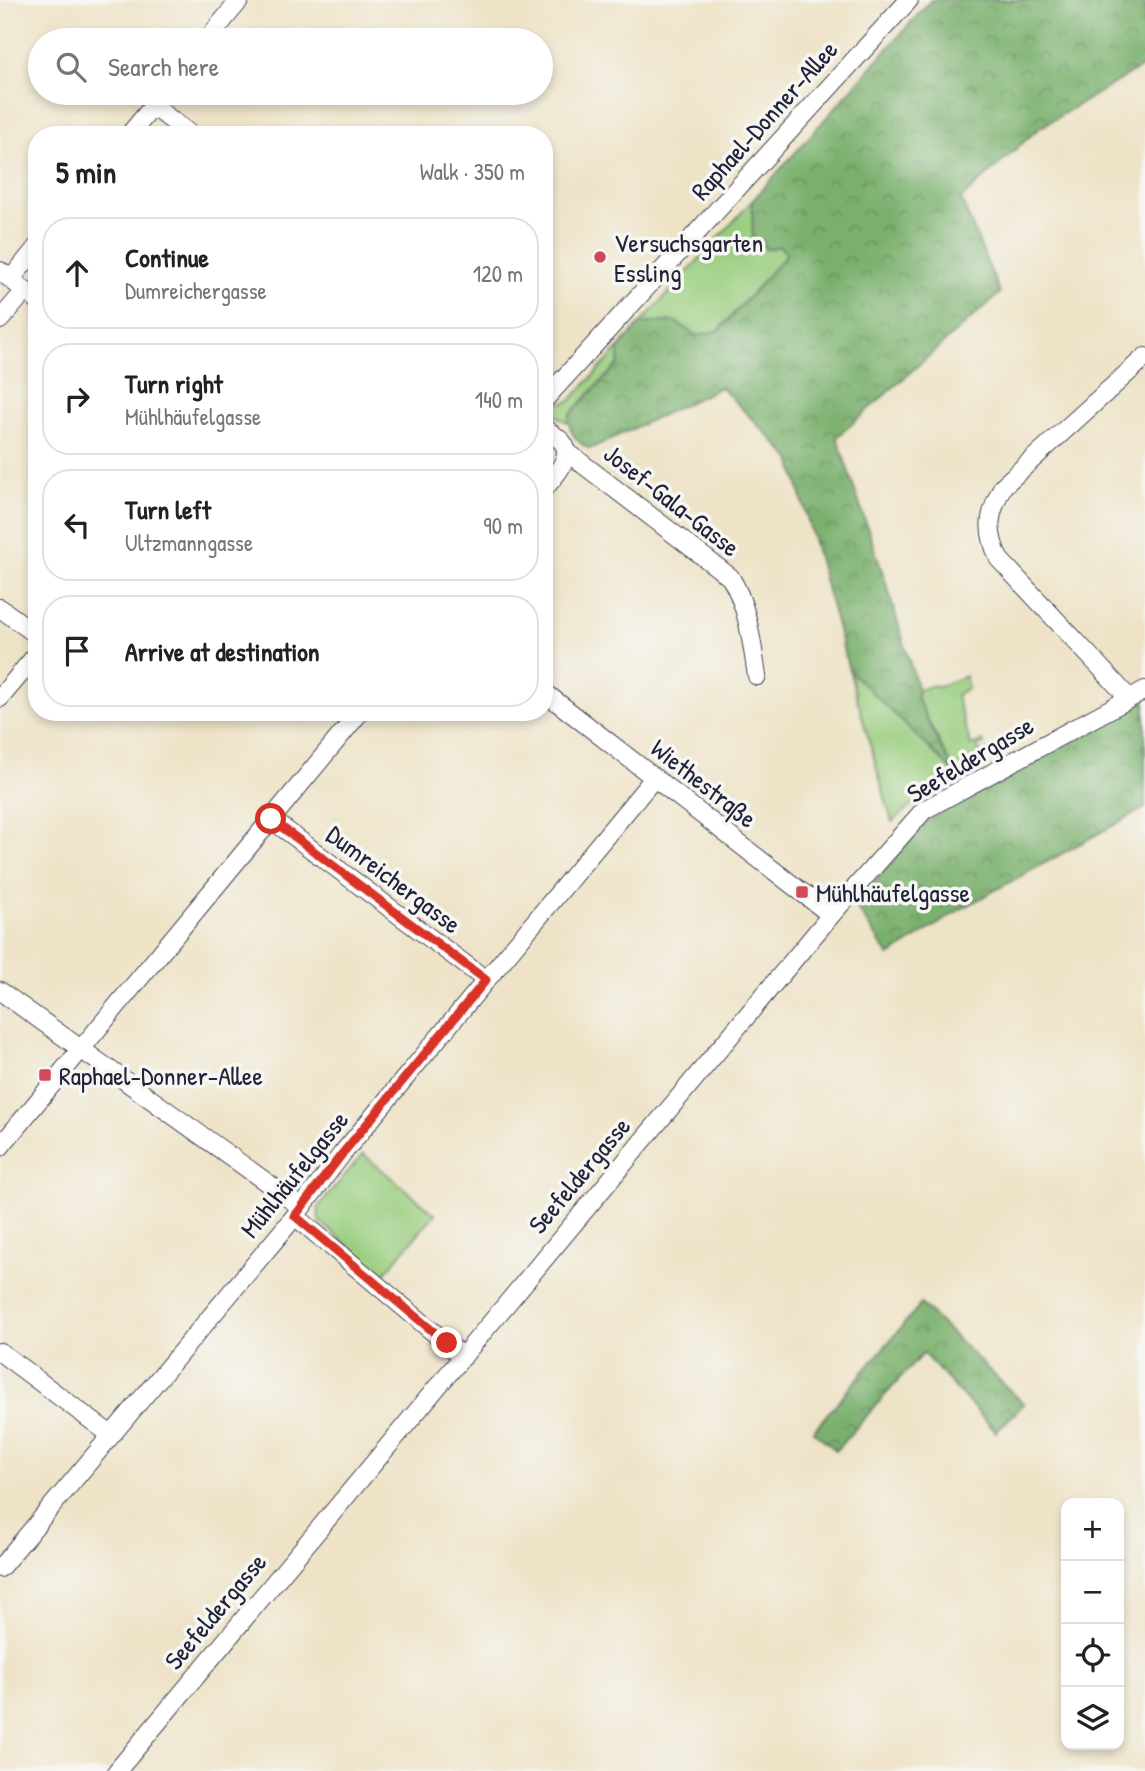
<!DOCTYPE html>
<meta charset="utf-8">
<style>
body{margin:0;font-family:"Patrick Hand",sans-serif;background:#f6f6f6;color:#222}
.controls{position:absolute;right:21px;bottom:21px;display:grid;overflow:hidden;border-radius:14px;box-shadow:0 4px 10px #0003}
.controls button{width:63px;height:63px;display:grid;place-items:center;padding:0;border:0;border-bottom:2px solid #e0e0e0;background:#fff;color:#222;font:35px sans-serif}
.stop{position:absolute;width:21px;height:21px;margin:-16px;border:5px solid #d93025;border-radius:50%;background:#fff}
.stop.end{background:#d93025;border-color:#fff;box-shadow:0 2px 7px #0008}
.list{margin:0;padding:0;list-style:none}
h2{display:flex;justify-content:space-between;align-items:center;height:91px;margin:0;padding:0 28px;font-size:30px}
h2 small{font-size:23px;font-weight:400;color:#767676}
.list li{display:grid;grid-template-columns:46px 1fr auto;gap:21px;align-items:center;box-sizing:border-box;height:112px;margin:0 14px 14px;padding:0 14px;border:2px solid #e0e0e0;border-radius:28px}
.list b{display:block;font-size:26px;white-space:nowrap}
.list p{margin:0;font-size:23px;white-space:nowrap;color:#767676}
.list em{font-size:23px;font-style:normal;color:#767676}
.icon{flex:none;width:38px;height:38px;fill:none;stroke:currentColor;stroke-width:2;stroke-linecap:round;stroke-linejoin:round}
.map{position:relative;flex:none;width:1145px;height:1771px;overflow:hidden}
.search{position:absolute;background:#fff;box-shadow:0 4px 10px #0003;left:28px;top:28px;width:525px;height:77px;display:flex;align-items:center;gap:18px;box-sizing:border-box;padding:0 24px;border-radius:38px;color:#767676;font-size:26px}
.panel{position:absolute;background:#fff;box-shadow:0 4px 10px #0003;left:28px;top:126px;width:525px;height:595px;border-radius:28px}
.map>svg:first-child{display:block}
.green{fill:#99cd7e;stroke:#5e785c;stroke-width:2}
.forest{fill:url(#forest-crowns);stroke:#4e6954;stroke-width:2}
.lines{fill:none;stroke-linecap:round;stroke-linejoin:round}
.minor-casing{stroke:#413f50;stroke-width:20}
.minor{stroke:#fff;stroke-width:18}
.route{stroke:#d93025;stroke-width:9}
.poi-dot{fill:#d1495b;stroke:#f6f6f2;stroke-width:2.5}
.labels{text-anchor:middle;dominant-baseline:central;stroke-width:7;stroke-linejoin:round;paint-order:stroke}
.street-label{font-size:26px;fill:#22223b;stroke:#f6f6f2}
.poi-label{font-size:26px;fill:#22223b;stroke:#f6f6f2;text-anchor:start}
</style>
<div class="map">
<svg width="1145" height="1771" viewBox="0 0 1145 1771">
<defs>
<pattern id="forest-crowns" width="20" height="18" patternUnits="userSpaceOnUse" patternTransform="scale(1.75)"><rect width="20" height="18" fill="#7ab06d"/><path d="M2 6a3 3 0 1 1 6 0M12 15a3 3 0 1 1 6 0" fill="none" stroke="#648f5b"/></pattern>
</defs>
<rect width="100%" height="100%" fill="#f6f6f2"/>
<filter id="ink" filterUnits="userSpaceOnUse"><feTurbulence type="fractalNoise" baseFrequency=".0143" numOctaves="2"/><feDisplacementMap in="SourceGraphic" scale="14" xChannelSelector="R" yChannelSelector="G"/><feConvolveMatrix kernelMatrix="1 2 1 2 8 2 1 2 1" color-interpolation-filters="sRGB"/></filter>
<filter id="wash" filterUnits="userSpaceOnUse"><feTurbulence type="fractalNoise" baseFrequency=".00686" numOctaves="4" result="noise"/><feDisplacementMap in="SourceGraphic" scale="28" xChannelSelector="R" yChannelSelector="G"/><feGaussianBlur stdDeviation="1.57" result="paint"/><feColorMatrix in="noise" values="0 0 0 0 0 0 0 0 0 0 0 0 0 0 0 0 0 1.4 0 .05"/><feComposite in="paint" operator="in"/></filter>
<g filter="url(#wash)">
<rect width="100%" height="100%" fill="#eee3c7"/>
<g class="green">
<path d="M752 201 753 238 780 246 787 254 719 330 697 336 674 321 640 324Z"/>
<path d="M619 348V363L569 415V423L556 416V404L570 401Z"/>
<path d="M849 670 955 773 916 696 918 690 934 685 936 688 965 676 968 688 956 695 971 746 983 741 984 744 977 747 980 753 987 750 989 754 979 759 980 762 931 789 892 822Z"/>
<path d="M363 1154 435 1214 383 1275 319 1221 318 1207Z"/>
</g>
<g class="forest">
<path d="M931 0H1145V65L1038 129 961 199 1000 293 837 437 888 589 918 690 916 696 939 744 957 775 849 670 791 459 721 387 590 449C576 443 568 430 569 416L619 363V348L640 324 674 321 697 336 720 330 787 254 780 246 767 250 753 238 752 201Z"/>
<path d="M1145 699V808L961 909 889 956 855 905 926 821 1060 744Z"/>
<path d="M921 1304 1024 1404 996 1432 923 1353 836 1450 813 1431Z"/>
</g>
</g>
<g filter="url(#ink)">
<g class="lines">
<defs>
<g id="minor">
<path d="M207 40 240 0"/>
<path d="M153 106 191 135"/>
<path d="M129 135 164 93"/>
<path d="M0 271 37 300"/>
<path d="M11 279 37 247"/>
<path d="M0 320 25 291"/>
<path d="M544 400 909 0"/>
<path d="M544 427C550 433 558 437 563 443 574 457 553 478 544 489"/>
<path d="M567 452 730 577C748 605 752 644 757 676"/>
<path d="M0 608 37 635"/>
<path d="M544 692 831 915"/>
<path d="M0 698 37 654"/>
<path d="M1129 698 999 559C986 530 988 515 1003 486L1145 357"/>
<path d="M271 819 486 980"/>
<path d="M0 991 301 1207"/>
<path d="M0 1147 360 712"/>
<path d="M295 1216 463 1357"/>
<path d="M0 1352 111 1435"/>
<path d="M0 1568 295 1216 342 1154 654 778"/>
<path d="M117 1771 831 915 924 810 1145 690"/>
</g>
</defs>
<use href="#minor" class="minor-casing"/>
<use href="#minor" class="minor"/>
</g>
</g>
<g class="lines" filter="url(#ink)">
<path class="route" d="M271 819 486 980 342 1154 295 1216 447 1343"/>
</g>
<g class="poi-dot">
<circle cx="600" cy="257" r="7"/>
<rect x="795" y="885" width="14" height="14" rx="3.5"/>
<rect x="38" y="1068" width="14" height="14" rx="3.5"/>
</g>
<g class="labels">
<g class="street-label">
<text transform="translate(764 120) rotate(-48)">Raphael-Donner-Allee</text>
<text transform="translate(672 500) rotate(38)">Josef-Gala-Gasse</text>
<text transform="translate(970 759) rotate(-31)">Seefeldergasse</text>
<text transform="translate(704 783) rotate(38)">Wiethestraße</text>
<text transform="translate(394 879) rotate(37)">Dumreichergasse</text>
<text transform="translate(294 1174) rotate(-51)">Mühlhäufelgasse</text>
<text transform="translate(579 1175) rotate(-50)">Seefeldergasse</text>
<text transform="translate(215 1611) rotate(-50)">Seefeldergasse</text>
</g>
<g class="poi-label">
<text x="614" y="242">Versuchsgarten<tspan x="614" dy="30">Essling</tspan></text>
<text x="816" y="892">Mühlhäufelgasse</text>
<text x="59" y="1075">Raphael-Donner-Allee</text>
</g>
</g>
</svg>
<div class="controls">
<button>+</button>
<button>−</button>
<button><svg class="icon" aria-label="locate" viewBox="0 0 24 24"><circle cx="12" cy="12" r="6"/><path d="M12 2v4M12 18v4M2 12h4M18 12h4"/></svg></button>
<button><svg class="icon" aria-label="layers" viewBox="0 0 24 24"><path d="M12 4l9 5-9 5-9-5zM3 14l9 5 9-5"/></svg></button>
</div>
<div class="stop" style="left:271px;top:819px"></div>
<div class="stop end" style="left:447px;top:1343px"></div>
<div class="search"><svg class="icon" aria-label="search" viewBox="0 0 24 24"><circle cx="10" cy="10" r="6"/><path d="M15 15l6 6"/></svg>Search here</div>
<section class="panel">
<h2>5 min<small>Walk · 350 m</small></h2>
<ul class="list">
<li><svg class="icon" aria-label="ahead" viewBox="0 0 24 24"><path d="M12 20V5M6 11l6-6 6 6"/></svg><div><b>Continue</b><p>Dumreichergasse</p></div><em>120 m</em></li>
<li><svg class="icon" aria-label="right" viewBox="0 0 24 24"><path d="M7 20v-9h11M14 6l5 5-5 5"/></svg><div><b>Turn right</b><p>Mühlhäufelgasse</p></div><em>140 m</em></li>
<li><svg class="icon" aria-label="left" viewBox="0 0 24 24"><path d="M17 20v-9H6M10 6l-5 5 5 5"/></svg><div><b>Turn left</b><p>Ultzmanngasse</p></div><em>90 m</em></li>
<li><svg class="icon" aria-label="arrive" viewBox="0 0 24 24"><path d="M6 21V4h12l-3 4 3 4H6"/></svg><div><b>Arrive at destination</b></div></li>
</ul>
</section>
</div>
